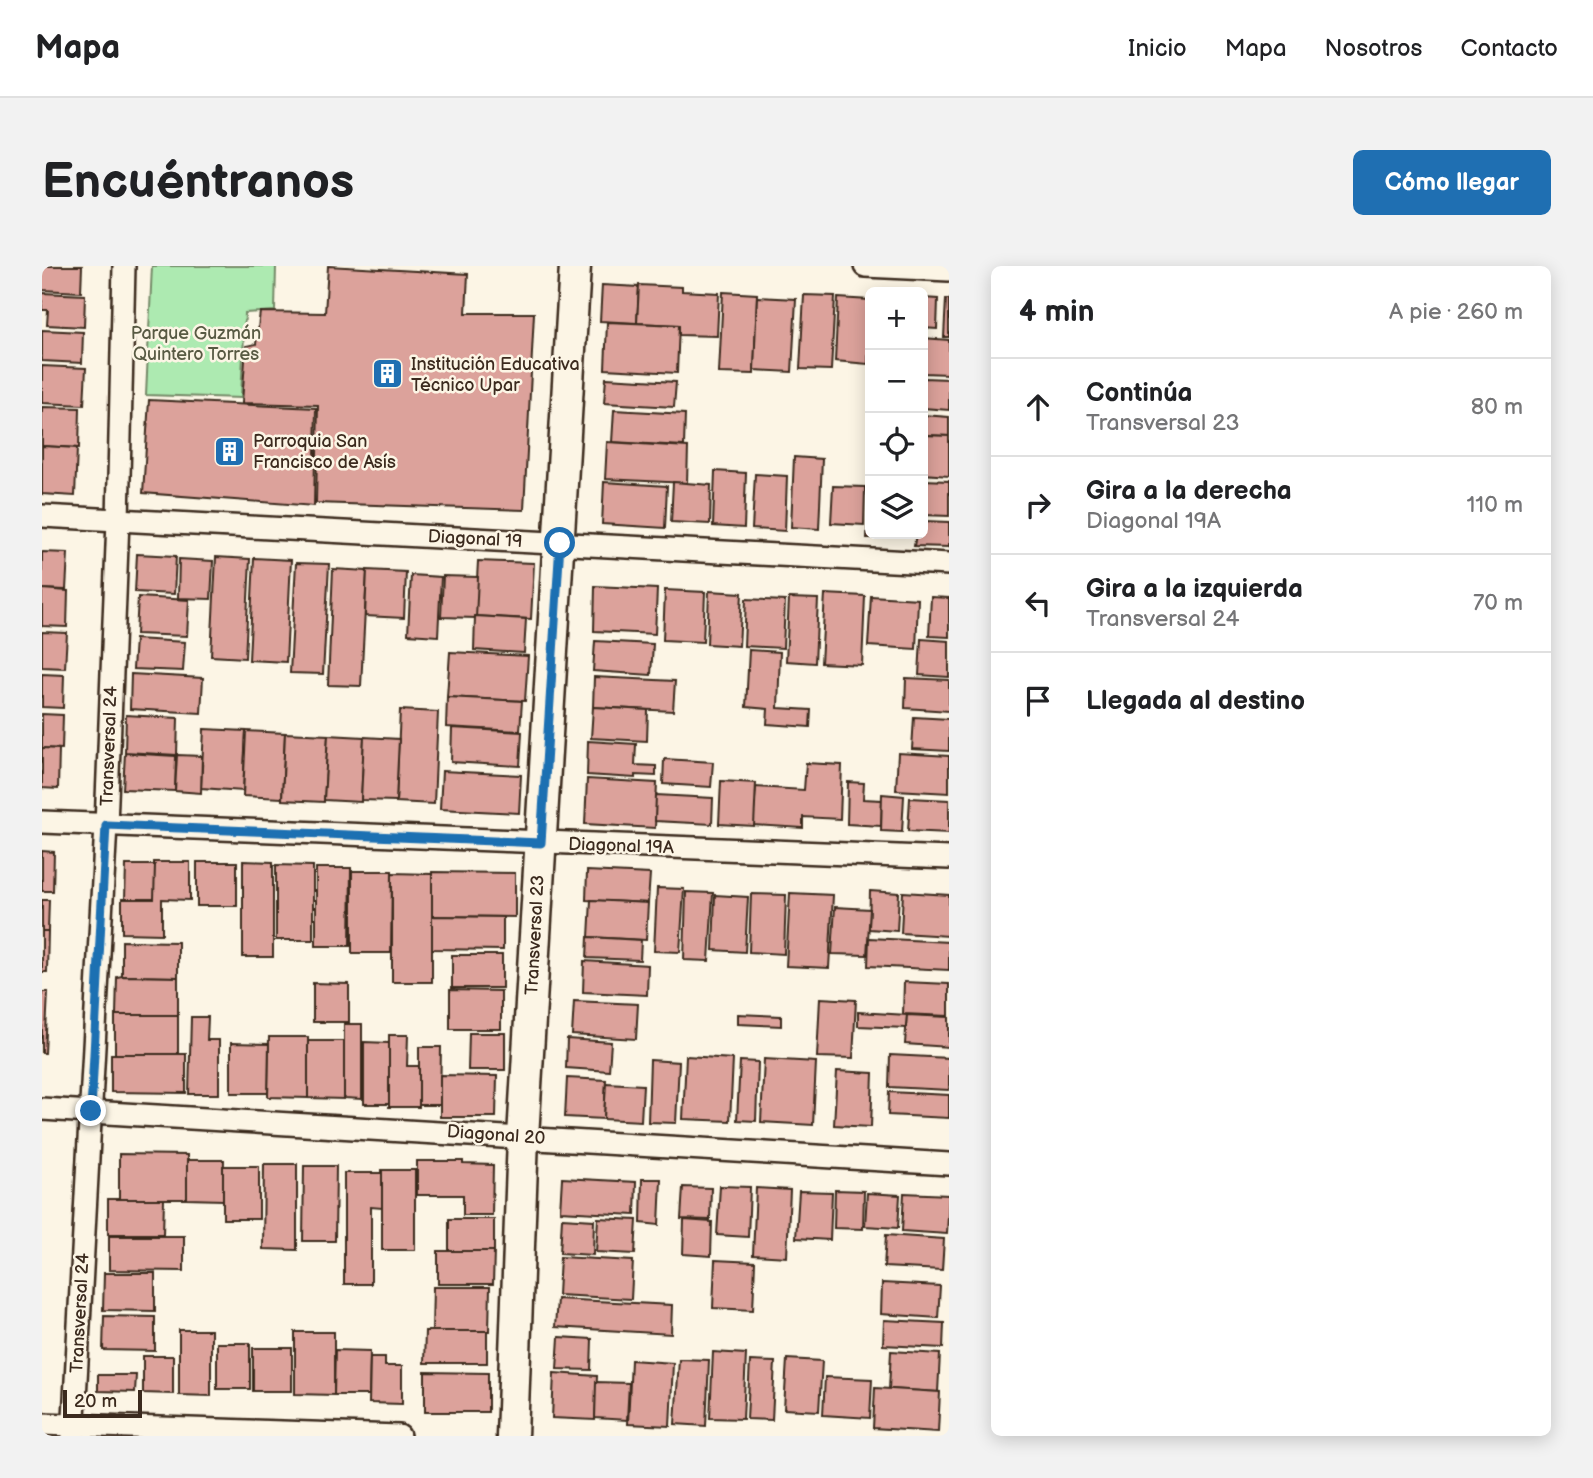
<!DOCTYPE html>
<html lang="es">
<meta charset="utf-8">
<style>
body{margin:0;font-family:"Balsamiq Sans",sans-serif;background:#f2f2f2;color:#202124}
.controls{position:absolute;right:21px;top:21px;display:grid;overflow:hidden;border-radius:10px;box-shadow:0 4px 18px #0003}
.controls button{width:63px;height:63px;display:grid;place-items:center;padding:0;border:0;border-bottom:2px solid #e0e0e0;background:#fff;color:#202124;font:35px sans-serif}
.scale{position:absolute;left:21px;bottom:18px;width:79px;box-sizing:border-box;padding-left:7px;border:4px solid #3b2a1e;border-top:0;font-size:19px;line-height:24px;white-space:nowrap;color:#3b2a1e;-webkit-text-stroke:5px #fcf5e5;paint-order:stroke}
.stop{position:absolute;width:21px;height:21px;margin:-16px;border:5px solid #1f6fb2;border-radius:50%;background:#fff}
.stop.end{background:#1f6fb2;border-color:#fff;box-shadow:0 2px 7px #0008}
.list{margin:0;padding:0;list-style:none}
h2{display:flex;justify-content:space-between;align-items:center;height:91px;margin:0;padding:0 28px;font-size:30px}
h2 small{font-size:23px;font-weight:400;color:#757577}
.list li{display:grid;grid-template-columns:46px 1fr auto;gap:21px;align-items:center;box-sizing:border-box;height:98px;padding:0 28px;border-top:2px solid #e0e0e0}
.list b{display:block;font-size:26px;white-space:nowrap}
.list p{margin:0;font-size:23px;white-space:nowrap;color:#757577}
.list em{font-size:23px;font-style:normal;color:#757577}
.icon{flex:none;width:38px;height:38px;fill:none;stroke:currentColor;stroke-width:2;stroke-linecap:round;stroke-linejoin:round}
.map{position:relative;flex:none;width:907px;height:1170px;overflow:hidden;border-radius:10px}
header{display:flex;align-items:center;gap:42px;box-sizing:border-box;height:98px;padding:0 35px;background:#fff;border-bottom:2px solid #e0e0e0}
header strong{font-size:33px}
nav{display:flex;gap:38px;margin-inline-start:auto;font-size:24px}
.intro{display:flex;align-items:center;justify-content:space-between;box-sizing:border-box;height:168px;padding:0 42px}
h1{margin:0;font-size:49px}
.button{padding:18px 32px;border-radius:10px;background:#1f6fb2;color:#fff;font-size:24px;font-weight:700}
main{display:flex;gap:42px;padding:0 42px}
aside{flex:1;background:#fff;border-radius:10px;box-shadow:0 4px 18px #0003}
.map>svg:first-child{display:block}
.green{fill:#adeab1;stroke:#748a68;stroke-width:2}
.building{fill:#dca29b;stroke:#3b2a1e;stroke-width:2}
.lines{fill:none;stroke-linecap:round;stroke-linejoin:round}
.street-casing{stroke:#3b2a1e;stroke-width:26}
.secondary-casing{stroke:#3b2a1e;stroke-width:35}
.street{stroke:#fcf5e5;stroke-width:21}
.secondary{stroke:#fcf5e5;stroke-width:30}
.route{stroke:#1f6fb2;stroke-width:9}
.labels{text-anchor:middle;dominant-baseline:central;stroke-width:5;stroke-linejoin:round;paint-order:stroke}
.park-label{font-size:18px;fill:#585a43;stroke:#fcf5e5}
.poi-label{font-size:18px;fill:#3b2a1e;stroke:#fcf5e5;text-anchor:start}
.street-label{font-size:18px;fill:#3b2a1e;stroke:#fcf5e5}
</style>
<header>
<strong>Mapa</strong>
<nav><a>Inicio</a><a>Mapa</a><a>Nosotros</a><a>Contacto</a></nav>
</header>
<div class="intro"><h1>Encuéntranos</h1><a class="button">Cómo llegar</a></div>
<main>
<div class="map">
<svg width="907" height="1170" viewBox="0 0 907 1170">
<rect width="100%" height="100%" fill="#fcf5e5"/>
<filter id="ink" filterUnits="userSpaceOnUse"><feTurbulence type="fractalNoise" baseFrequency=".0143" numOctaves="2"/><feDisplacementMap in="SourceGraphic" scale="14" xChannelSelector="R" yChannelSelector="G"/><feConvolveMatrix kernelMatrix="1 2 1 2 8 2 1 2 1" color-interpolation-filters="sRGB"/></filter>
<g filter="url(#ink)">
<path class="green" d="M110 0H234L233 45 203 47 199 132 104 129Z"/>
<g class="building">
<path d="M0 0H40L39 26 0 24Z"/>
<path d="M286 0 426 8 424 47H492L482 244 274 237 276 139 200 137 204 80 214 78 218 46 283 47Z"/>
<path d="M560 19 597 21 595 57 558 55Z"/>
<path d="M597 19 640 21V25L677 27 675 70 637 69V59L595 57Z"/>
<path d="M681 26 715 28 712 108 677 107Z"/>
<path d="M0 27 43 29 42 61 5 59 6 44H0Z"/>
<path d="M762 29 793 30 789 104 758 103Z"/>
<path d="M715 31 754 33 750 106 712 104Z"/>
<path d="M796 32 828 34 826 98 793 95Z"/>
<path d="M881 32 896 33 895 63 881 62Z"/>
<path d="M904 33H907V71H902Z"/>
<path d="M565 56 637 59 635 107 563 103Z"/>
<path d="M0 64 41 66 40 97 0 95Z"/>
<path d="M881 72 907 74V108L881 107Z"/>
<path d="M0 100 44 102 42 139 0 137Z"/>
<path d="M564 112 634 116 632 141 562 137Z"/>
<path d="M881 112 907 113V144L881 142Z"/>
<path d="M107 134 274 142 272 240 101 227Z"/>
<path d="M0 141 38 142 37 182 0 180Z"/>
<path d="M572 144 643 148 642 180 570 176Z"/>
<path d="M881 149 907 151V170L881 169Z"/>
<path d="M881 169 907 170V210L881 208Z"/>
<path d="M565 176 646 181 645 217 563 213Z"/>
<path d="M0 180 35 182 33 230 0 228Z"/>
<path d="M752 191 780 193 777 263 749 261Z"/>
<path d="M673 205 704 207 702 262 671 260Z"/>
<path d="M713 208 745 210 743 265 710 263Z"/>
<path d="M881 214 907 215V250L881 249Z"/>
<path d="M562 216 625 220 623 262 560 258Z"/>
<path d="M631 216 669 219 668 258 629 256Z"/>
<path d="M791 220 823 221 822 259 789 257Z"/>
<path d="M827 224 828 268H842V272H825Z"/>
<path d="M881 255 907 256V281L872 280 874 268H881Z"/>
<path d="M0 286 26 287 24 324 0 323Z"/>
<path d="M95 288 134 290 132 328 93 326Z"/>
<path d="M174 291 208 293 203 392 169 390Z"/>
<path d="M212 292 249 294 244 396 207 394Z"/>
<path d="M137 293 171 295 169 333 136 332Z"/>
<path d="M436 295 492 297 489 353 433 350Z"/>
<path d="M254 297 287 298 281 408 248 407Z"/>
<path d="M291 303 325 305 319 420 286 419Z"/>
<path d="M325 304 364 306 362 352 323 350Z"/>
<path d="M369 309 399 311 396 370 366 368Z"/>
<path d="M401 310 436 311 434 352 399 351Z"/>
<path d="M553 320 615 323 613 368 552 365Z"/>
<path d="M0 323 26 325 25 361 0 360Z"/>
<path d="M623 324 663 326 661 376 621 374Z"/>
<path d="M667 325 700 327 697 380 665 378Z"/>
<path d="M783 328 823 330 820 399 779 397Z"/>
<path d="M829 330 876 333 874 383 826 380Z"/>
<path d="M96 331 147 334 145 370 94 368Z"/>
<path d="M889 331 907 332V371L887 370Z"/>
<path d="M747 332 776 333 773 397 744 395Z"/>
<path d="M704 333 743 335 741 382 702 380Z"/>
<path d="M433 350 484 353 482 387 432 384Z"/>
<path d="M0 366 25 367 23 402 0 401Z"/>
<path d="M93 373 143 376 141 405 91 403Z"/>
<path d="M879 373 907 375V411L877 409Z"/>
<path d="M553 375 611 378 609 409 551 405Z"/>
<path d="M707 384 738 386 736 442 769 444 768 461 725 458 726 443 704 441Z"/>
<path d="M408 386 486 390 483 435 405 431Z"/>
<path d="M0 408 22 409 21 442 0 441Z"/>
<path d="M89 408 161 412 159 447 88 443Z"/>
<path d="M552 411 633 415 631 445 551 441Z"/>
<path d="M864 412 907 414V445L863 442Z"/>
<path d="M405 431 480 435 478 465 404 461Z"/>
<path d="M551 441 606 444 605 475 549 472Z"/>
<path d="M358 444 396 446 392 538 354 536Z"/>
<path d="M0 448 21 449 20 483 0 482Z"/>
<path d="M84 449 136 452 135 489 83 486Z"/>
<path d="M872 451 907 453V485L870 483Z"/>
<path d="M410 462 480 466 478 500 409 496Z"/>
<path d="M162 463 204 465 201 525 159 522Z"/>
<path d="M204 465 243 467 240 532 201 530Z"/>
<path d="M243 467 286 469 282 536 240 534Z"/>
<path d="M286 469 322 471 319 536 282 534Z"/>
<path d="M322 471 357 473 354 535 319 534Z"/>
<path d="M546 475 594 478 593 499 614 500V510L593 509V512L545 509Z"/>
<path d="M0 482 17 483 16 523 0 522Z"/>
<path d="M83 487 134 490 133 525 81 523Z"/>
<path d="M856 487 907 490V527L854 524Z"/>
<path d="M135 489 160 490 159 527 133 525Z"/>
<path d="M622 493 671 496 669 521 621 518Z"/>
<path d="M764 497 800 499 798 553 761 551V562L711 559 714 521 762 524Z"/>
<path d="M400 505 479 509 477 547 398 543Z"/>
<path d="M545 513 615 517 613 562 543 558Z"/>
<path d="M679 515 714 517 712 560 677 558Z"/>
<path d="M806 516 822 517 821 533 840 534 839 560 805 558Z"/>
<path d="M840 528 862 530 860 566 839 565Z"/>
<path d="M614 529 671 532 670 558 613 555Z"/>
<path d="M868 532 907 534V567L866 565Z"/>
<path d="M0 585 12 586 11 625H0Z"/>
<path d="M201 595 231 596V691H201Z"/>
<path d="M112 596H148V634L120 633V668L80 667V633H112Z"/>
<rect x="155" y="596" width="40" height="44"/>
<path d="M84 599H113L112 633H83Z"/>
<path d="M234 599 271 600V674H234Z"/>
<path d="M274 602H309L308 680H274Z"/>
<path d="M310 605H350L349 687H310Z"/>
<path d="M545 605 608 608 606 637 544 634Z"/>
<path d="M390 606 473 607V651L390 650Z"/>
<path d="M350 607 390 608V716H350Z"/>
<path d="M615 622 642 623 638 686 612 685Z"/>
<path d="M828 625 857 627 855 665 827 663Z"/>
<path d="M644 626 671 627 667 695 642 694Z"/>
<path d="M861 626 907 629V670L859 667Z"/>
<path d="M748 627 791 629 787 702 744 700Z"/>
<path d="M709 628 744 629 742 688 707 686Z"/>
<path d="M673 629 706 631 703 686 671 684Z"/>
<path d="M0 634H7L6 665H0Z"/>
<path d="M549 634 606 637 604 674 547 671Z"/>
<path d="M793 641 828 643 825 689 790 688Z"/>
<path d="M390 650 461 651V684L390 683Z"/>
<path d="M0 665H6L5 706H0Z"/>
<path d="M546 671 599 674 598 694 545 692Z"/>
<path d="M827 672 907 676V704L826 700Z"/>
<path d="M80 675 136 676V711L80 710Z"/>
<rect x="410" y="689" width="50" height="33"/>
<path d="M542 695 606 699 605 729 541 726Z"/>
<path d="M80 710 136 711V749H74L75 711Z"/>
<path d="M862 716 907 718V750L861 748Z"/>
<path d="M271 717 307 718V756H271Z"/>
<path d="M408 724 459 725V763H408Z"/>
<path d="M0 726H6L3 787H0Z"/>
<path d="M778 732 814 734 811 792 775 791Z"/>
<path d="M532 735 596 738 594 773 530 769Z"/>
<path d="M816 746 865 749 864 762 816 760Z"/>
<path d="M696 748 739 750V760L696 758Z"/>
<rect x="73" y="749" width="63" height="39"/>
<path d="M865 749 907 751V781L863 778Z"/>
<path d="M149 751H166L165 774H177V828H147Z"/>
<path d="M302 758H320V833L302 832Z"/>
<path d="M427 767H463V804H426Z"/>
<path d="M347 769H366L365 800H377V841H347Z"/>
<path d="M227 771H266V832L226 831Z"/>
<path d="M525 773 569 776 567 805 524 802Z"/>
<path d="M266 775H302V833L266 832Z"/>
<path d="M322 776 347 777V838H322Z"/>
<path d="M189 777 227 778 226 827H189Z"/>
<path d="M377 781H399L398 839H377Z"/>
<path d="M69 788H144V827L69 826Z"/>
<path d="M848 789 907 792V824L847 821Z"/>
<path d="M644 790 691 793 688 855 641 853Z"/>
<path d="M722 793 774 796 771 859 719 856Z"/>
<path d="M608 794 637 796 634 857 606 856Z"/>
<path d="M698 795 716 796 714 855 695 854Z"/>
<path d="M795 805 831 807 829 861 792 859Z"/>
<path d="M398 809 455 810 454 851H398Z"/>
<path d="M525 812 564 814 562 853 523 851Z"/>
<path d="M564 817 601 819 599 855 562 853Z"/>
<path d="M847 826 907 829V852L846 849Z"/>
<path d="M77 888 145 889V933H77Z"/>
<path d="M145 894H182L181 934 145 933Z"/>
<path d="M375 895H421V898L451 899 450 949H421V929H375Z"/>
<path d="M222 898H255V984L221 983Z"/>
<rect x="181" y="900" width="36" height="53"/>
<path d="M262 900H294L293 975H261Z"/>
<rect x="340" y="904" width="33" height="80"/>
<path d="M302 907H340V942L329 941V1018H302Z"/>
<path d="M520 912 594 916 593 949 518 945Z"/>
<path d="M600 913H619L617 959 599 957Z"/>
<path d="M678 920 708 921 706 971 675 969Z"/>
<path d="M641 921 669 922 668 954 639 953Z"/>
<path d="M714 922 748 924 745 991 711 989Z"/>
<path d="M793 924 822 925 821 963 792 962Z"/>
<path d="M757 925 790 926 788 974 754 972Z"/>
<path d="M825 927 858 929 856 962 823 960Z"/>
<path d="M862 927 907 929 905 968 860 965Z"/>
<path d="M66 933H122L121 968H66Z"/>
<path d="M520 952 552 954 551 989 518 987Z"/>
<path d="M556 952 595 954 593 988 554 986Z"/>
<rect x="407" y="953" width="45" height="32"/>
<path d="M642 954 670 956 669 990 641 988Z"/>
<path d="M844 969 902 973 900 1004 842 1001Z"/>
<path d="M67 970H142V1005L67 1004Z"/>
<path d="M396 985H452L451 1018H396Z"/>
<path d="M518 991 591 995 589 1033 516 1029Z"/>
<path d="M673 994 713 996 711 1044 671 1042Z"/>
<path d="M62 1007H113V1045L61 1044Z"/>
<path d="M840 1017 898 1020 896 1052 839 1048Z"/>
<path d="M391 1021H448L447 1065H390Z"/>
<path d="M515 1033 630 1039 629 1068 513 1061Z"/>
<path d="M62 1050 113 1051V1085L61 1084Z"/>
<path d="M842 1054 902 1057 901 1082 841 1079Z"/>
<path d="M137 1064H169V1130L137 1129Z"/>
<path d="M383 1065H445V1097H382Z"/>
<path d="M253 1066H292V1129L253 1128Z"/>
<path d="M517 1071 550 1073 549 1104 515 1103Z"/>
<rect x="175" y="1077" width="33" height="46"/>
<rect x="211" y="1082" width="39" height="43"/>
<path d="M293 1084 328 1085 327 1129H292Z"/>
<path d="M849 1085 898 1088 896 1126 847 1123Z"/>
<path d="M671 1086 704 1088 701 1153 668 1152Z"/>
<path d="M101 1090H131V1128L101 1127Z"/>
<path d="M328 1091H343V1100H360V1138L327 1137Z"/>
<path d="M637 1093 667 1094 664 1160 633 1158Z"/>
<path d="M745 1093 780 1095 777 1145 742 1143Z"/>
<path d="M589 1094 631 1097 628 1160 586 1158Z"/>
<path d="M708 1095 733 1096 730 1154 705 1153Z"/>
<path d="M383 1106 446 1107V1146H383Z"/>
<path d="M512 1107 555 1110 553 1154 510 1152Z"/>
<path d="M56 1109H94L93 1126 56 1125Z"/>
<path d="M783 1111 830 1113 828 1152 781 1149Z"/>
<path d="M554 1116 587 1117 585 1154 553 1152Z"/>
<path d="M833 1122 898 1126 896 1166 831 1162Z"/>
</g>
<g class="lines">
<defs>
<g id="street">
<path d="M823 0 907 4"/>
<path d="M0 250 907 298"/>
<path d="M0 556 907 592"/>
<path d="M0 843 907 898"/>
<path d="M0 1158 357 1170"/>
<path d="M31 1170 64 559 76 254 82 0"/>
</g>
<path id="secondary" d="M470 1170 481 871 533 0"/>
</defs>
<use href="#street" class="street-casing"/>
<use href="#secondary" class="secondary-casing"/>
<use href="#street" class="street"/>
<use href="#secondary" class="secondary"/>
</g>
</g>
<g class="lines" filter="url(#ink)">
<path class="route" d="M49 845 64 559 499 577 518 277"/>
</g>
<defs>
<symbol id="building-square" viewBox="-11 -11 22 22"><rect x="-9" y="-9" width="18" height="18" rx="4" fill="#1f6fb2" stroke="#fcf5e5"/><path d="M-4-6H4V6H1V3H-1V6H-4ZM-2.5-4.3h1.7v1.8h-1.7ZM.8-4.3h1.7v1.8H.8ZM-2.5-1h1.7V.8h-1.7ZM.8-1h1.7V.8H.8Z" fill="#fff"/></symbol>
</defs>
<g fill-rule="evenodd">
<use href="#building-square" x="328" y="90" width="35" height="35"/>
<use href="#building-square" x="170" y="168" width="35" height="35"/>
</g>
<g class="labels">
<g class="park-label">
<text x="154" y="67">Parque Guzmán<tspan x="154" dy="21">Quintero Torres</tspan></text>
</g>
<g class="poi-label">
<text x="369" y="98">Institución Educativa<tspan x="369" dy="21">Técnico Upar</tspan></text>
<text x="211" y="175">Parroquia San<tspan x="211" dy="21">Francisco de Asís</tspan></text>
</g>
<g class="street-label">
<text transform="translate(433 273) rotate(3)">Diagonal 19</text>
<text transform="translate(67 480) rotate(-88)">Transversal 24</text>
<text transform="translate(579 580) rotate(2)">Diagonal 19A</text>
<text transform="translate(493 669) rotate(-87)">Transversal 23</text>
<text transform="translate(454 869) rotate(4)">Diagonal 20</text>
<text transform="translate(38 1047) rotate(-87)">Transversal 24</text>
</g>
</g>
</svg>
<div class="controls">
<button>+</button>
<button>−</button>
<button><svg class="icon" aria-label="locate" viewBox="0 0 24 24"><circle cx="12" cy="12" r="6"/><path d="M12 2v4M12 18v4M2 12h4M18 12h4"/></svg></button>
<button><svg class="icon" aria-label="layers" viewBox="0 0 24 24"><path d="M12 4l9 5-9 5-9-5zM3 14l9 5 9-5"/></svg></button>
</div>
<div class="scale">20 m</div>
<div class="stop" style="left:518px;top:277px"></div>
<div class="stop end" style="left:49px;top:845px"></div>
</div>
<aside>
<h2>4 min<small>A pie · 260 m</small></h2>
<ul class="list">
<li><svg class="icon" aria-label="ahead" viewBox="0 0 24 24"><path d="M12 20V5M6 11l6-6 6 6"/></svg><div><b>Continúa</b><p>Transversal 23</p></div><em>80 m</em></li>
<li><svg class="icon" aria-label="right" viewBox="0 0 24 24"><path d="M7 20v-9h11M14 6l5 5-5 5"/></svg><div><b>Gira a la derecha</b><p>Diagonal 19A</p></div><em>110 m</em></li>
<li><svg class="icon" aria-label="left" viewBox="0 0 24 24"><path d="M17 20v-9H6M10 6l-5 5 5 5"/></svg><div><b>Gira a la izquierda</b><p>Transversal 24</p></div><em>70 m</em></li>
<li><svg class="icon" aria-label="arrive" viewBox="0 0 24 24"><path d="M6 21V4h12l-3 4 3 4H6"/></svg><div><b>Llegada al destino</b></div></li>
</ul>
</aside>
</main>
